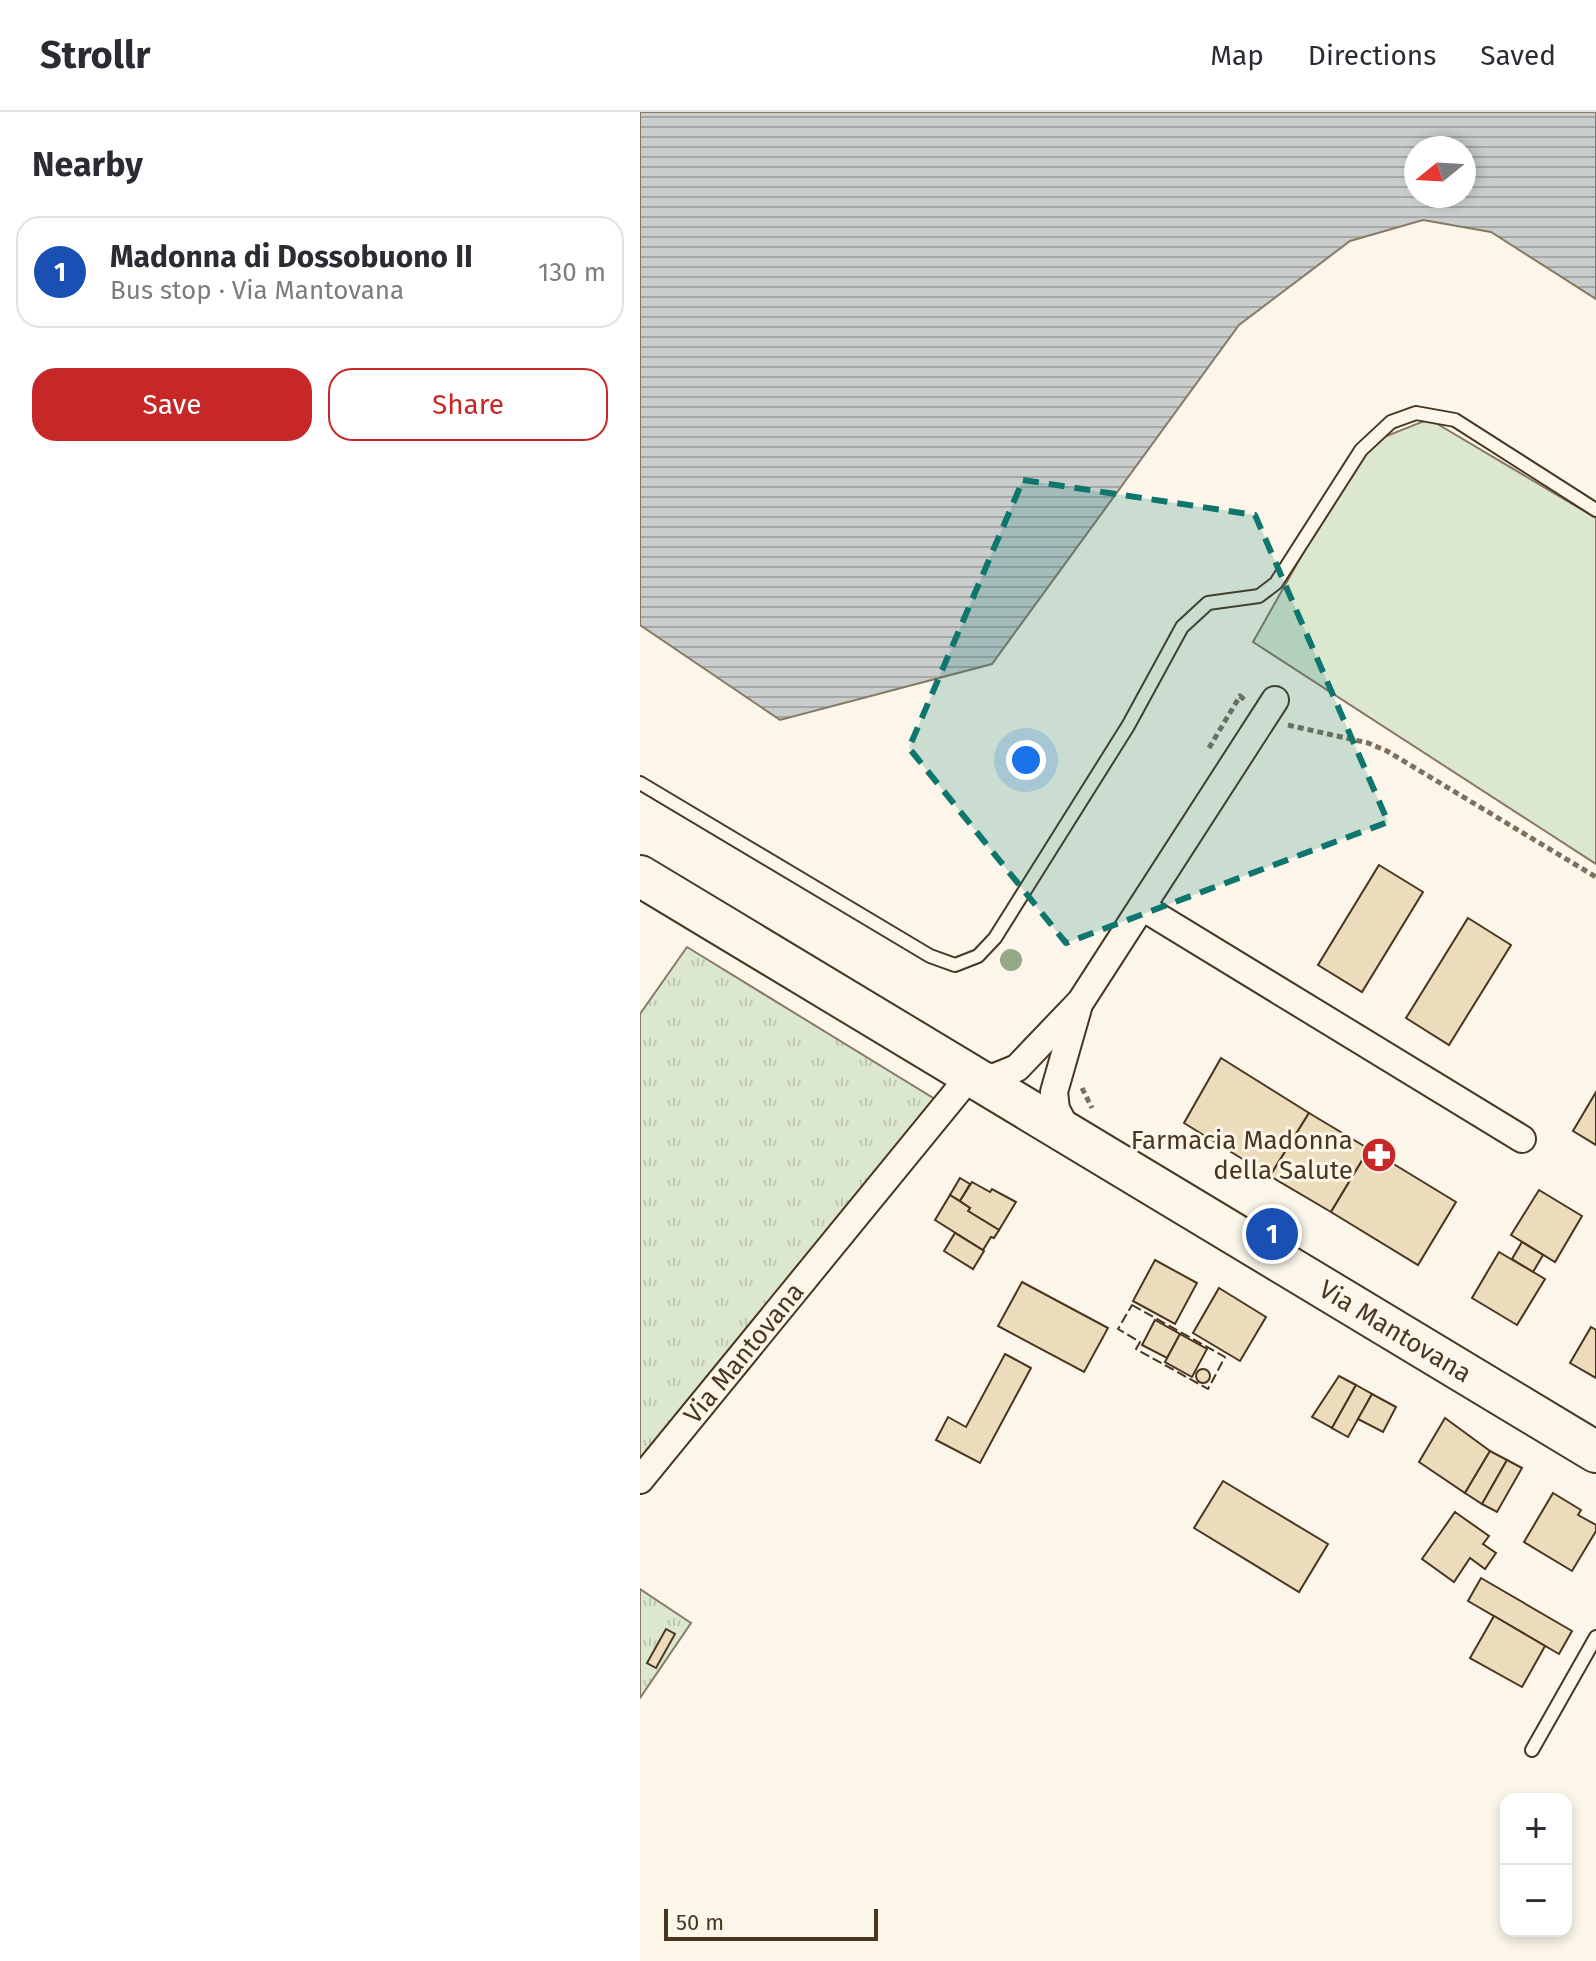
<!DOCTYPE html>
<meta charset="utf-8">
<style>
body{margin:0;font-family:"Fira Sans",sans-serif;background:#f2f2f3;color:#2b2b33}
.controls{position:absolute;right:24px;bottom:24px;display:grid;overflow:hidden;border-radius:16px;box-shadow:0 4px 12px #0003}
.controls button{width:72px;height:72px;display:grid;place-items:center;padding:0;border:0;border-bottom:2px solid #e1e1e2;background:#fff;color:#2b2b33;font:40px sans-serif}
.compass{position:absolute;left:764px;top:24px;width:72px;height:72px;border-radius:50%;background:#fff;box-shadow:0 4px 12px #0003;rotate:252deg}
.scale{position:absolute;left:24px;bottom:20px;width:214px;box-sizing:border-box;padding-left:8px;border:4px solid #4a3520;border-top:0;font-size:22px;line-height:28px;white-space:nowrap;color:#4a3520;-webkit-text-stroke:6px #fbf6e9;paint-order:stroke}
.you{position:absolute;left:386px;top:648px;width:28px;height:28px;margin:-20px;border:6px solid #fff;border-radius:50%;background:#1a73e8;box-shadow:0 0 0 12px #1a73e833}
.badge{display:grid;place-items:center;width:52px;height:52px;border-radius:50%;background:#c62828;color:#fff;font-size:26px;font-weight:700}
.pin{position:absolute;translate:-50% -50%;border:4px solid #fff;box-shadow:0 2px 8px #0006}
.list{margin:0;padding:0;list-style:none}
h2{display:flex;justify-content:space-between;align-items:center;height:104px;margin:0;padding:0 32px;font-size:34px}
h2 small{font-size:26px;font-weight:400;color:#7c7c81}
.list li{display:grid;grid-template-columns:52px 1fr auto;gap:24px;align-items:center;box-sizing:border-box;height:112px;margin:0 16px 16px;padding:0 16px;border:2px solid #e1e1e2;border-radius:24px}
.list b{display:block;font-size:30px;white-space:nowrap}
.list p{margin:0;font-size:26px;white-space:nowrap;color:#7c7c81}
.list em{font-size:26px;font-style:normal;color:#7c7c81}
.actions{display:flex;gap:16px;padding:24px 32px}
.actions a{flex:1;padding:18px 0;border:2px solid #c62828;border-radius:24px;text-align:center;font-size:28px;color:#c62828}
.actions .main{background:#c62828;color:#fff}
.map{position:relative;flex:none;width:956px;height:1849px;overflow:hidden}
header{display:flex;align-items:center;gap:48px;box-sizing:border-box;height:112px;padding:0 40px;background:#fff;border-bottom:2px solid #e1e1e2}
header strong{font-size:38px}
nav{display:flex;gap:44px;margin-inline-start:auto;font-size:28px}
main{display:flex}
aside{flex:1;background:#fff}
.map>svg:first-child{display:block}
.grass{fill:url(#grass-tufts);stroke:#887966;stroke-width:2}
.pitch{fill:#dce7d0;stroke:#887966;stroke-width:2}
.water{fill:url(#water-rules);stroke:#887966;stroke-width:2;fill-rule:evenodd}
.building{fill:#ecdcbc;stroke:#4a3520;stroke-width:2}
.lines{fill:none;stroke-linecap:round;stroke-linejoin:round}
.lane-casing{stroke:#4a3520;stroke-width:16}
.street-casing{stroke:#4a3520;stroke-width:30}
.primary-casing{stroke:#4a3520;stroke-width:44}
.path{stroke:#7f6f5c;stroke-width:5;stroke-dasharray:6 4;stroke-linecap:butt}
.lane{stroke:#fbf6e9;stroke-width:12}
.street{stroke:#fbf6e9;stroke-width:26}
.primary{stroke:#fbf6e9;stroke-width:40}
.fence{stroke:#4a3520;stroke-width:2;stroke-dasharray:10 4;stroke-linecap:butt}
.tree{fill:#96a887}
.marked{fill:#0f766e;fill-opacity:0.2;stroke:#0f766e;stroke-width:6;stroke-dasharray:16 10;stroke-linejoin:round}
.labels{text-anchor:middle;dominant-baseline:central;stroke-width:6;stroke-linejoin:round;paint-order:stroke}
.poi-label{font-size:26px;fill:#4a3520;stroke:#fbf6e9;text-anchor:end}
.street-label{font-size:26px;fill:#4a3520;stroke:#fbf6e9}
</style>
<header>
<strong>Strollr</strong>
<nav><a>Map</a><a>Directions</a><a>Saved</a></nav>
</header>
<main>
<aside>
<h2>Nearby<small></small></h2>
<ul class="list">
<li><span class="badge" style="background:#1a4fb4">1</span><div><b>Madonna di Dossobuono II</b><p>Bus stop · Via Mantovana</p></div><em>130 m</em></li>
</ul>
<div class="actions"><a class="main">Save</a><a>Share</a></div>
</aside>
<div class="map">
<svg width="956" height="1849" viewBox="0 0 956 1849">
<defs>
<pattern id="grass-tufts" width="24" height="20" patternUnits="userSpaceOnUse" patternTransform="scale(2)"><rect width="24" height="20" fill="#dce7d0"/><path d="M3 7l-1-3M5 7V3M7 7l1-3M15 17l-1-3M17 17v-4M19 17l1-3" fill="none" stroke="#bec7b2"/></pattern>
<pattern id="water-rules" width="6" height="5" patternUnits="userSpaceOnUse" patternTransform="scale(2)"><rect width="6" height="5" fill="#c9cecd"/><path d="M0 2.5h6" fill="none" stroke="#a5a8a6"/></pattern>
</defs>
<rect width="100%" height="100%" fill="#fbf6e9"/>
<g class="grass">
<path d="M47 835 303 992 0 1366V902Z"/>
<path d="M0 1477 51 1511 0 1586Z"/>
</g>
<path class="pitch" d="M789 307 956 406V752L613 530 724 333Z"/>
<path class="water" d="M0 0H956V187L851 120 783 108 710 129 599 213 352 552 140 608 0 513ZM776 36H824V84H776Z"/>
<g class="building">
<path d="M739 753 783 780 722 880 678 853Z"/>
<path d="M828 806 871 833 809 933 766 906Z"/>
<path d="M581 946 669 1001 630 1064 544 1011Z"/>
<path d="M956 980V1033L933 1019Z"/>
<path d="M669 1001 729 1037 691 1100 630 1064Z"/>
<path d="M729 1037 816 1090 778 1153 691 1100Z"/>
<path d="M320 1066 330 1072 320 1089 310 1083Z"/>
<path d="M332 1070 350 1080 352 1077 376 1090 359 1118 328 1099 330 1096 320 1089Z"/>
<path d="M899 1078 942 1104 915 1150 871 1123Z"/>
<path d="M310 1083 330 1096 328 1099 359 1118 354 1126 351 1125 343 1138 295 1108Z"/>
<path d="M315 1121 344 1139 333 1157 304 1139Z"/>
<path d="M882 1130 903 1143 893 1160 872 1147Z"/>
<path d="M859 1140 905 1167 877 1213 832 1186Z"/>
<path d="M515 1148 557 1171 535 1212 493 1189Z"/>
<path d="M382 1170 468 1216 444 1260 358 1214Z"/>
<path d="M579 1176 626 1205 600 1249 553 1221Z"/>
<path d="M515 1208 540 1222 527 1246 502 1233Z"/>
<path d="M951 1215 956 1218V1266L930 1251Z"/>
<path d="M540 1222 567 1237 552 1265 525 1250Z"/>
<path d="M365 1242 391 1256 340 1351 296 1328 308 1305 326 1315Z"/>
<circle cx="563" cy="1264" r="7"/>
<path d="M699 1264 716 1273 692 1316 672 1305Z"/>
<path d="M716 1273 732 1282 708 1325 692 1316Z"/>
<path d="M732 1282 756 1295 743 1320 718 1307Z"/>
<path d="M805 1306 850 1339 825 1381 779 1350Z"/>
<path d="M850 1339 867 1348 842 1392 825 1381Z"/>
<path d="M867 1348 882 1356 857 1400 842 1392Z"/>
<path d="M583 1369 688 1432 659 1480 554 1416Z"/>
<path d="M913 1381 941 1398 938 1403 956 1413V1419L932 1459 884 1430Z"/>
<path d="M815 1400 849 1424 843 1432 856 1441 845 1457 830 1446 814 1470 782 1447Z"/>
<path d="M841 1466 932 1519 919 1542 828 1489Z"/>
<path d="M854 1504 905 1534 882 1575 830 1546Z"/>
<path d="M26 1517 35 1522 16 1556 7 1551Z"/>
</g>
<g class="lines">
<defs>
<g id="lane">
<path d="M0 671 290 844 315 853 338 844 355 826 488 614 542 515 568 491 619 484 636 471 721 338 751 310 776 301 815 308 956 398"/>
<path d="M892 1638 956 1525"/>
</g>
<g id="street">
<path d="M502 795 882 1027"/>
<path d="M429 1022 416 997 414 980 438 896"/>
<path id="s1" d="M0 1368 330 964 355 965 377 956 441 889 635 588"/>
</g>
<g id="primary">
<path id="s2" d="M0 764 956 1340"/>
</g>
</defs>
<use href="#lane" class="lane-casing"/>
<use href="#street" class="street-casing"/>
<use href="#primary" class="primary-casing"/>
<g class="path">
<path d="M648 613 728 631 747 639 956 765"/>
<path d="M569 636 600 584 605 588"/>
<path d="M442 976 452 996"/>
</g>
<use href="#lane" class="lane"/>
<use href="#street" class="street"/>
<use href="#primary" class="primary"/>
<path class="fence" d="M492 1193 585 1245 568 1277 496 1237 500 1230 478 1217Z"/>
</g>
<circle class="tree" cx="371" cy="848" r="11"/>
<path class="marked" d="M383 368 615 403 748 710 426 831 269 636Z"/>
<defs>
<symbol id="pharmacy-disc" viewBox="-11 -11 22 22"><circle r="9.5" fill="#c62828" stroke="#fbf6e9"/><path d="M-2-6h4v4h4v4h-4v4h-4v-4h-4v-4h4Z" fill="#fff"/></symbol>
</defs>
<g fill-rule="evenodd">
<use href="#pharmacy-disc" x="719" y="1023" width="40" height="40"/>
</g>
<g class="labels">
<g class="poi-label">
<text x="713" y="1028">Farmacia Madonna<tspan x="713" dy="30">della Salute</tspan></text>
</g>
<g class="street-label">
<text stroke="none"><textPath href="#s2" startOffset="882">Via Mantovana</textPath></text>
<text stroke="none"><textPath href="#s1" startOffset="164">Via Mantovana</textPath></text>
</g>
</g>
</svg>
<div class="controls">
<button>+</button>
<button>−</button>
</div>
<svg class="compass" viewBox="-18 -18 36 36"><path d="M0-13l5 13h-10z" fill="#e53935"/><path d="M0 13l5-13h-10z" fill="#7c7c81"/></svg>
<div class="scale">50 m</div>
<div class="you"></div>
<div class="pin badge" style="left:632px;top:1122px;background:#1a4fb4">1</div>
</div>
</main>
